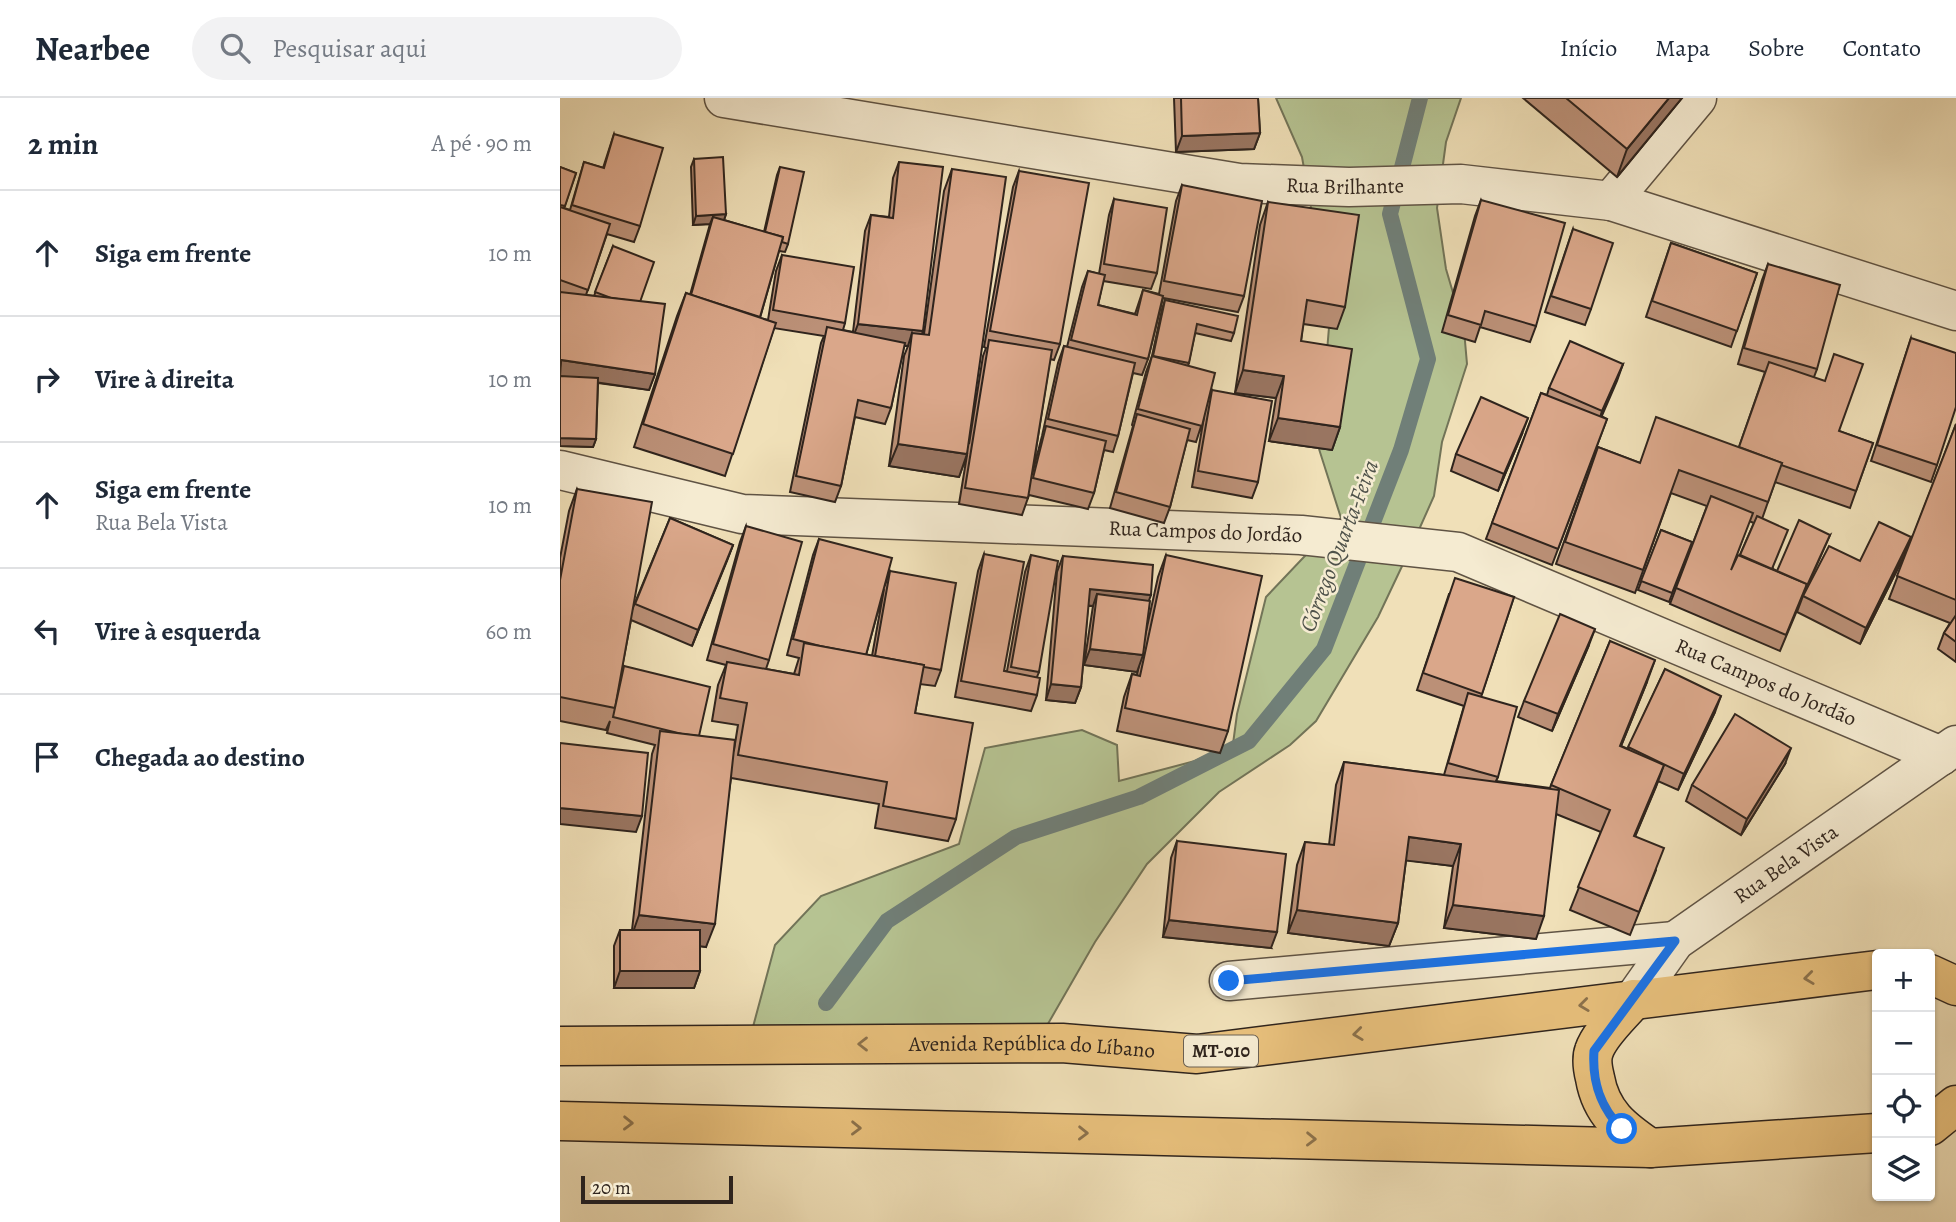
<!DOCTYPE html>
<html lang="pt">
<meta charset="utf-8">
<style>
body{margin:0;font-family:Alegreya,serif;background:#f2f2f3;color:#1f2937}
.controls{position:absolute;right:21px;bottom:21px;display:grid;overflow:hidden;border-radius:7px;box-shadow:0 2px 5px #0004}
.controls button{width:63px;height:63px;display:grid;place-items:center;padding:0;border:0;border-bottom:2px solid #e0e1e3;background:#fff;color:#1f2937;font:35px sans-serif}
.scale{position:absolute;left:21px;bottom:18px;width:152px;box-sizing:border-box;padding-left:7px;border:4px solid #2f241d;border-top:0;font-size:19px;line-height:24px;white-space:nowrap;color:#2f241d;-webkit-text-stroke:5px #f5ebd1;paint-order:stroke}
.stop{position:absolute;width:21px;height:21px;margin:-16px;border:5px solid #1a73e8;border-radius:50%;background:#fff}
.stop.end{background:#1a73e8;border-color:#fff;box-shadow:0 2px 7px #0008}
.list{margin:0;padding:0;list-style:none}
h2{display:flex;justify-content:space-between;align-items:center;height:91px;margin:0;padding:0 28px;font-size:30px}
h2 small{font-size:23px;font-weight:400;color:#747a83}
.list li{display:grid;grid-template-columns:46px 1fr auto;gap:21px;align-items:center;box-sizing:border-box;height:126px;padding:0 28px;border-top:2px solid #e0e1e3}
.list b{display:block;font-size:26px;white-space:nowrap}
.list p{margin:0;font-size:23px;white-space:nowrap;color:#747a83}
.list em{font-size:23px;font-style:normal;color:#747a83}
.icon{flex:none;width:38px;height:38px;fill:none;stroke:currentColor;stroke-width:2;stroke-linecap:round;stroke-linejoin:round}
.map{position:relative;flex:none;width:1396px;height:1124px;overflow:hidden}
header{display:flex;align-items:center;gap:42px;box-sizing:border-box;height:98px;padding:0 35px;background:#fff;border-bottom:2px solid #e0e1e3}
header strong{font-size:33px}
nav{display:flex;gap:38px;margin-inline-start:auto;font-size:24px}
.search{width:490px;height:63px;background:#f2f2f3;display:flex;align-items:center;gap:18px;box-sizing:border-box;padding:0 24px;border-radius:38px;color:#747a83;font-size:26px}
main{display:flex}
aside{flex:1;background:#fff}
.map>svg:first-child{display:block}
.green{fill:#b6c392;stroke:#727458;stroke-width:2}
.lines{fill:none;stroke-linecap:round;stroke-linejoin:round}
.stream{stroke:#707f78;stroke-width:16}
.minor-casing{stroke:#5f5344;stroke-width:41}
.primary-casing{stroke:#2f241d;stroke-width:41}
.minor{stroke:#f5ebd1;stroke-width:38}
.primary{stroke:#e8c07c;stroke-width:38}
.wall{fill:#bb9077;stroke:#2f241d;stroke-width:2;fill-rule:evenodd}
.shaded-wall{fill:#997561;stroke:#2f241d;stroke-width:2}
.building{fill:#daa78a;stroke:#2f241d;stroke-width:2}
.oneway{stroke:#8c724c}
.route{stroke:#1a73e8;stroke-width:9}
.labels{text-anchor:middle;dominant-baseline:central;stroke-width:5;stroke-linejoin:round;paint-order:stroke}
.shield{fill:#f5ebd1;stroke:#6a6053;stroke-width:2}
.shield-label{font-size:19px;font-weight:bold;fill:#2f241d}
.street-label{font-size:21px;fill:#2f241d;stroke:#f5ebd1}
.water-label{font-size:23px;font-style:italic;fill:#4f524a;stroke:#f5ebd1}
</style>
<header>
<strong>Nearbee</strong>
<div class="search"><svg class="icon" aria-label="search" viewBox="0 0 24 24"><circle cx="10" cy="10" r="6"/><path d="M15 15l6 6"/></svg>Pesquisar aqui</div>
<nav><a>Início</a><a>Mapa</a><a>Sobre</a><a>Contato</a></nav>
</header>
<main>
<aside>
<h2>2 min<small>A pé · 90 m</small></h2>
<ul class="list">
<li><svg class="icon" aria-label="ahead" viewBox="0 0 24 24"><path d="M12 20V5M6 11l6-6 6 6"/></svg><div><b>Siga em frente</b></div><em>10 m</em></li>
<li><svg class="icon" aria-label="right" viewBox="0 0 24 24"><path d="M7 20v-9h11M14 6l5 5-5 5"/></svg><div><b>Vire à direita</b></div><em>10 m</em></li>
<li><svg class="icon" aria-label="ahead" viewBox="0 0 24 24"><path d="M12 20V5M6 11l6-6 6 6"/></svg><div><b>Siga em frente</b><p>Rua Bela Vista</p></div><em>10 m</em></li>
<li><svg class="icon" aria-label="left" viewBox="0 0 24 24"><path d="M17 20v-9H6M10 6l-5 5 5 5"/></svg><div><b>Vire à esquerda</b></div><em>60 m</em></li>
<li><svg class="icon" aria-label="arrive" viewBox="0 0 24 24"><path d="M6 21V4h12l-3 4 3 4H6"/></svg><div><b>Chegada ao destino</b></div></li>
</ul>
</aside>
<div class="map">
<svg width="1396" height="1124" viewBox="0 0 1396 1124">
<rect width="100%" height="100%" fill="#f0e0b8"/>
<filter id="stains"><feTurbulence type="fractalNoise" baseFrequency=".00286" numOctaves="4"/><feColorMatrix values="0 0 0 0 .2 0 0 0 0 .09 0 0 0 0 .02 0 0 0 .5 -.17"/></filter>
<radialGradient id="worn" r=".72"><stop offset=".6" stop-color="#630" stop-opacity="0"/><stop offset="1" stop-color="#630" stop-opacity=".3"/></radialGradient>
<path class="green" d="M716 0H901L886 44 877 110 886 171 904 232 907 266 882 344 874 398 853 445 818 519 756 623 730 647 659 694 587 766 535 844 485 931 190 940 215 847 261 798 399 746 425 650 522 632 557 647 559 683 635 663 673 646 677 616 706 499 781 420 759 351 770 217 742 59Z"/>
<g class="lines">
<path class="stream" d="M266 905 327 823 456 739 579 699 689 643 764 551 841 352 868 261 830 116 860 0"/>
<defs>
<g id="minor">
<path id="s1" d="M164 0 679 85 789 89 901 86 1051 103 1396 213"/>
<path d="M1051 103 1137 0"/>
<path id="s2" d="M0 372 182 416 741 437 898 454 1381 658"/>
<path d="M669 883 1115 843"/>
<path id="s3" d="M1074 901 1115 843 1396 647"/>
</g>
<g id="primary">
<path d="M1370 876 1396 888"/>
<path d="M1074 901C1062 916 1040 935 1034 953 1031 961 1033 972 1035 980 1041 1015 1062 1031 1090 1050"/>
<path id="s4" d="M0 948 502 945 637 956 1317 872"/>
<path d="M0 1023 1090 1050 1317 1035"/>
<path d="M1370 1028 1396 1007"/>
</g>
</defs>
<use href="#minor" class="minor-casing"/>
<use href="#primary" class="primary-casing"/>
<use href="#minor" class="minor"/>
<use href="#primary" class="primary"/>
</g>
<g class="wall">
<path d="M614 0H698L700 35 694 51 616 54Z"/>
<path d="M963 0H1122L1057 79Z"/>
<path d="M54 36 80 128 74 144 47 136 26 197 34 198 53 148 80 204 95 276 89 292 38 285 36 341 33 349 0 348V69L16 75 4 110 10 112 24 64 43 70Z"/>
<path d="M134 61 166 116 164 122 204 134 217 77 220 69 228 146 225 154 219 153 200 220 208 222 216 173 222 157 285 225 283 232 293 234 305 133 311 117 329 119 333 80 339 64 363 233 362 236H364L384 93 392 71 409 346 423 258 426 250 424 249 453 89 459 73 500 246 494 262 490 261 472 377 482 338 498 265 504 248 507 249 522 189 528 173 539 176 549 117 554 101 597 175 591 191 543 183 538 207 575 216 583 192 599 196 616 103 622 87 684 198 678 214 603 200 588 261 582 277 573 275 558 338 553 354 544 352 534 395 528 411 469 397 462 417 399 406 407 357 399 379 329 368 344 258 348 248H344L331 310 325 326 295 319 281 388 275 404 230 394 261 245 264 238 214 230 165 378 74 349 117 218 126 195 130 197 150 126 133 127 131 69Z"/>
<path d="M921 102 976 228 970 244 920 229 915 244 882 234 915 118Z"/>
<path d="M708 104 785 209 777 231 743 226 741 243 780 329 772 352 709 343 716 300 675 295 700 127Z"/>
<path d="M1013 131 1031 211 1025 227 985 214Z"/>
<path d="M1111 145 1197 175 1171 249 1086 219Z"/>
<path d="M1208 166 1257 271 1254 279 1279 333 1313 345 1290 410 1215 384 1202 421 1213 471 1217 473 1270 437 1243 498 1220 553 1110 506 1147 408 1111 395 1075 495 996 466 1038 349 1080 365 1179 349 1205 274 1178 266 1202 182ZM1189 423 1194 425 1180 457 1172 470Z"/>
<path d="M605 202 674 235 671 243 635 235 628 268 648 302 652 292 698 384 692 400 632 389 644 319 636 344 627 342 610 409 604 425 550 410 573 328 572 327 586 274 592 258 602 211Z"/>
<path d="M1351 240 1377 367 1371 384 1311 363Z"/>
<path d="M1063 266 1041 318 1047 321 992 467 926 441 981 295 987 297 989 290Z"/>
<path d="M1396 326V564L1378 551 1384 535 1390 525 1329 501Z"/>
<path d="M962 336 938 393 891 373 896 356Z"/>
<path d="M17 391 72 512 110 420 173 447 132 548 71 522 60 580 64 568 139 638 174 652 178 627 152 623 158 587 166 567 147 562 180 444 186 428 209 562 206 571 234 576 239 560 227 557 253 457 259 441 325 487 330 473 381 572 375 588 360 586 355 615 396 721 388 743 315 730 319 706 171 680 146 849 140 848V873L134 890H54V848L60 832H72L92 656 95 647 47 635 50 623 46 632 0 623V460L9 413ZM324 491 312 558 306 557Z"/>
<path d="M1101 432 1132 444 1109 504 1078 492Z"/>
<path d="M1351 439 1345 456 1300 546 1237 514 1243 498 1300 463Z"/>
<path d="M424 456 444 573H447L465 474 471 457 479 574 477 579V597L471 613 395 599 418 473Z"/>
<path d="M606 457 668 633 660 655 557 633 564 599 572 576 577 577 579 567 577 574 524 567 533 508H528L521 589 515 605 486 602 497 474 503 458 589 503 585 538 598 479Z"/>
<path d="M889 496 954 499 921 599 938 679 936 683 990 690 1050 543 1087 584 1061 648 1068 651 1105 571 1155 614 1118 692 1098 683 1075 738 1096 772 1070 837 1010 812 1041 734 996 716 976 841 884 830 893 768 846 762 838 825 829 848 728 835 737 767 745 744 769 747 776 687 784 664 884 677 904 608 857 592Z"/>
<path d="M1029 547 992 633 958 619 964 603Z"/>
<path d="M1225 666 1181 737 1126 703 1132 687Z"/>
<path d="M617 743 711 850 603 839 611 760Z"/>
</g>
<g class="shaded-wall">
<path d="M1109 0H1122L1057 79 1067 51Z"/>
<path d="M700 35 694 51 616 54 622 38Z"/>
<path d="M166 116 163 125 153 119 150 126 133 127 136 118Z"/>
<path d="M298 226 363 233 357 250 352 235 348 248 292 242Z"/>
<path d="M1 262 95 276 89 292 0 279Z"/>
<path d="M1063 266 1057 283 1037 329 1042 313Z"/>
<path d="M683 272 724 278 716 300 675 295Z"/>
<path d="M718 320 780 329 772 352 709 343Z"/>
<path d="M968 320 962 336 938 393 944 376Z"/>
<path d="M0 340 36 341 33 349 0 348Z"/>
<path d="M338 346 407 356 399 379 329 368Z"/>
<path d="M1351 439 1345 456 1300 546 1306 530Z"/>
<path d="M173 447 167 463 132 548 138 532Z"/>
<path d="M530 491 591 497 585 513 537 496 533 508 524 507Z"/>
<path d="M1035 531 1029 547 992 633 998 616Z"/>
<path d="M530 551 583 557 577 574 524 567Z"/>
<path d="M1095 562 1087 584 1052 670 1060 648Z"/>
<path d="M491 586 521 589 515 605 486 602Z"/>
<path d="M1161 598 1155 614 1118 692 1124 676Z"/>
<path d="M1231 650 1225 666 1181 737 1187 721Z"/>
<path d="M1104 667 1096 689 1066 760 1074 738Z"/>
<path d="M0 710 82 718 76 734 0 726Z"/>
<path d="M849 739 901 746 893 768 841 762Z"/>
<path d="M893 807 984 818 976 841 884 830Z"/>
<path d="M737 812 838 825 829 848 728 835Z"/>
<path d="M79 817 155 826 146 849 71 840Z"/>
<path d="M609 822 717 834 711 850 603 839Z"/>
<path d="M60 873H140L134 890H54Z"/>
</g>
<g class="building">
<path d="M621 0H698L700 35 622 38Z"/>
<path d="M1006 0H1109L1067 51Z"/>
<path d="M54 36 103 50 80 128 12 107 24 64 44 70Z"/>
<path d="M163 59 166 116 136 118 134 61Z"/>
<path d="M339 64 383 69 363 233 298 226 311 117 333 120Z"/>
<path d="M0 69 16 75 5 108 0 107Z"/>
<path d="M220 69 244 74 228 146 222 144 223 139 205 134Z"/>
<path d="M392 71 446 79 407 356 338 346 352 235 369 237Z"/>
<path d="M459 73 529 85 500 246 430 233Z"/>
<path d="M622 87 702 103 684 198 604 183Z"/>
<path d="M554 101 607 110 597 175 544 166Z"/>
<path d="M921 102 1005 125 976 228 925 213 921 227 888 217Z"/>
<path d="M708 104 799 117 785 209 747 202 741 243 792 251 780 329 718 320 724 278 683 272Z"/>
<path d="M0 109 50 126 28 192 0 182Z"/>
<path d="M153 119 223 139 200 219 131 197Z"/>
<path d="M1013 131 1053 145 1031 211 991 198Z"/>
<path d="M1111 145 1197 175 1177 233 1092 203Z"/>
<path d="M53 148 94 164 80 204 51 200 35 194Z"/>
<path d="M222 157 294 169 285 225 213 212Z"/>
<path d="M1208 166 1280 187 1257 271 1184 250Z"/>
<path d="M528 173 545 177 538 207 577 217 583 192 603 198 588 261 511 242Z"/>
<path d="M0 194 105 206 95 276 1 262 0 269Z"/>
<path d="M126 195 216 225 173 356 83 326Z"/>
<path d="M605 202 678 218 674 235 637 226 629 265 593 258Z"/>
<path d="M267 229 345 245 331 310 298 302 281 388 236 378Z"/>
<path d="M1351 240 1396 255V309L1377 367 1317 347Z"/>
<path d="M429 242 492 252 468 400 405 390Z"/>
<path d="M1010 243 1063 266 1042 313 989 290Z"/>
<path d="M504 248 575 265 558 338 488 321Z"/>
<path d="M1274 256 1303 266 1279 333 1313 345 1296 393 1221 367 1222 365 1179 349 1209 264 1265 283Z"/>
<path d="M592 258 655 275 642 328 578 311Z"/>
<path d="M0 278 38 280 36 341 0 340Z"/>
<path d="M652 292 712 303 698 384 638 373Z"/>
<path d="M981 295 1047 321 998 451 932 425Z"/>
<path d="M921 299 968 320 944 376 896 356Z"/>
<path d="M577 316 630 331 610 409 556 394Z"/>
<path d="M1096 319 1222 365 1208 404 1119 372 1083 472 1005 444 1038 349 1080 365Z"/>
<path d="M1396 326V502L1337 478Z"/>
<path d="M486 328 546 343 534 395 473 380Z"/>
<path d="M17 391 92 404 55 610 0 599V482Z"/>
<path d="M1151 398 1193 415 1171 472 1178 457 1247 486 1226 537 1116 490Z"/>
<path d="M1197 418 1228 432 1212 471 1180 457Z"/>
<path d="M110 420 173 447 138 532 75 506Z"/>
<path d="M1239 422 1270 437 1246 490 1247 486 1217 473Z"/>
<path d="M1319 424 1351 439 1306 530 1243 498 1269 448 1300 463Z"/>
<path d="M186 428 242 444 209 562 153 546Z"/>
<path d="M1101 432 1132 444 1112 495 1081 483Z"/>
<path d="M259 441 332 460 306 557 260 548 233 541Z"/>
<path d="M424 456 464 464 444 573 480 580 477 597 401 583Z"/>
<path d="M471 457 498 463 479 574 451 569Z"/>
<path d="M606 457 702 478 668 633 565 610 572 576 580 578Z"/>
<path d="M503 458 593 467 591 497 530 491 521 589 491 586Z"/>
<path d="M330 473 396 485 381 572 364 569V567L315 558Z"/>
<path d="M895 480 954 499 922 596 863 575Z"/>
<path d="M537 496 590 503 583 557 530 551Z"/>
<path d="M1000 516 1035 531 998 616 964 603Z"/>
<path d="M1396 517V544L1384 535Z"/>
<path d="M1050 543 1095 562 1060 648 1104 667 1074 738 1104 750 1079 814 1018 789 1050 712 991 687Z"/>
<path d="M244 545 364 567 355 615 413 625 396 721 323 708 327 684 178 657 187 605 160 600 167 564 239 577Z"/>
<path d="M64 568 150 589 139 638 122 636 53 619Z"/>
<path d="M1105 571 1161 598 1124 676 1068 649Z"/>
<path d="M908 595 957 609 938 679 888 665Z"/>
<path d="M1175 616 1231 650 1187 721 1132 687Z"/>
<path d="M100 633 175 642 155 826 79 817Z"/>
<path d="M0 645 88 655 82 718 0 710Z"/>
<path d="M784 664 999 692 984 818 893 807 901 746 849 739 838 825 737 812 745 744 774 747Z"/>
<path d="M617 743 726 756 717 834 609 822Z"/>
<rect x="60" y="832" width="80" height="41"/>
</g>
<defs><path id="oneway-chevron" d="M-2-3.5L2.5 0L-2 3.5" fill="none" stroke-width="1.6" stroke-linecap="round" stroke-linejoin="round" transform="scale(1.75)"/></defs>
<g class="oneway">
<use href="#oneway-chevron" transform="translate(1249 880) rotate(173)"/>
<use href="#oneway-chevron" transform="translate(1024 907) rotate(173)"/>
<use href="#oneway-chevron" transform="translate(798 936) rotate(173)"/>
<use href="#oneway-chevron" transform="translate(303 946) rotate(180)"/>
<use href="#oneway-chevron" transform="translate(68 1025) rotate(1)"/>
<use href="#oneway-chevron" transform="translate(296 1030) rotate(1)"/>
<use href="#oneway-chevron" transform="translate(523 1035) rotate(1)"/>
<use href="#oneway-chevron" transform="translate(751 1041) rotate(1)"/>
</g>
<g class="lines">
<path class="route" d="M669 883 1115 843 1034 953C1032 984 1040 1009 1062 1031"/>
</g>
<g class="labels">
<rect class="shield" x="624" y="937.5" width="74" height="31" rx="5"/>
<g class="shield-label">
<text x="661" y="953">MT-010</text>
</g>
<g class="street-label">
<text stroke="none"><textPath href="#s1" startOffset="628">Rua Brilhante</textPath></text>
<text stroke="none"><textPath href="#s2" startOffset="651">Rua Campos do Jordão</textPath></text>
<text stroke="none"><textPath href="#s2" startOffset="1239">Rua Campos do Jordão</textPath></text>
<text stroke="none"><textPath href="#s3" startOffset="206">Rua Bela Vista</textPath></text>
<text stroke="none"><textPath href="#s4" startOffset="472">Avenida República do Líbano</textPath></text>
</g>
<g class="water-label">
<text transform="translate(779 448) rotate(-69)">Córrego Quarta-Feira</text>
</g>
</g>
<rect width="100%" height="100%" filter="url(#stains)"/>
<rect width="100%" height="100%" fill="url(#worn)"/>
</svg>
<div class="controls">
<button>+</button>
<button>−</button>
<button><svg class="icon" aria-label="locate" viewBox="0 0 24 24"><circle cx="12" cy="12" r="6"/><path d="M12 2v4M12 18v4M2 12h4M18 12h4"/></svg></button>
<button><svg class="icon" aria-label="layers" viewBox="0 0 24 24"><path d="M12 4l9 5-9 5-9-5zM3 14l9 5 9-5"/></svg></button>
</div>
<div class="scale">20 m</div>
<div class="stop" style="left:1062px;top:1031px"></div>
<div class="stop end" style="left:669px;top:883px"></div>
</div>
</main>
